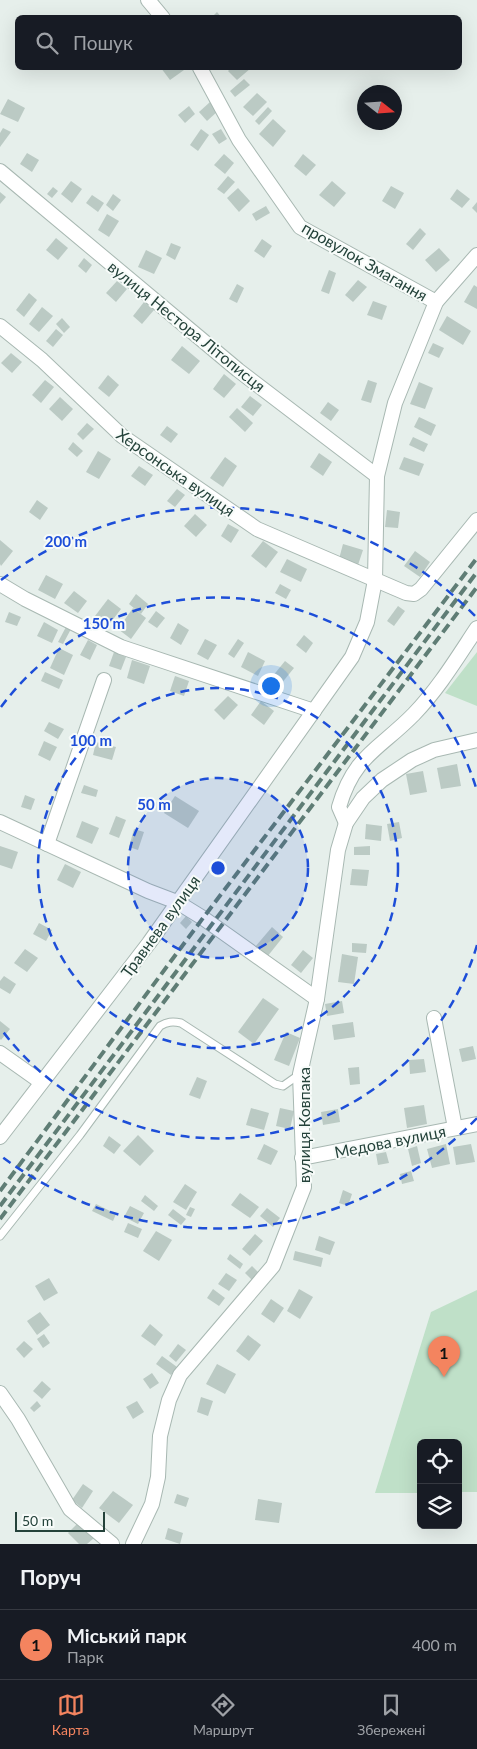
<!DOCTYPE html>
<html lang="uk">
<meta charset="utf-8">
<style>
body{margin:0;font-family:Lato,sans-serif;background:#242831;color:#f1f3f6}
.controls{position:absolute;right:15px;bottom:15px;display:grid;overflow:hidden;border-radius:8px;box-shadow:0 5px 20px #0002}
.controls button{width:45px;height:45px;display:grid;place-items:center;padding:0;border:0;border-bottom:1px solid #363941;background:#171b24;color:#f1f3f6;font:25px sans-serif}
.compass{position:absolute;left:357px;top:85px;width:45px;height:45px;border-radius:50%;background:#171b24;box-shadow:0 5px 20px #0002;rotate:107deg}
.scale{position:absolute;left:15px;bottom:12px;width:90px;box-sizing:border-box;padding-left:5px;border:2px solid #24423a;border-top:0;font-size:14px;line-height:18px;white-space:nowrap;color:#24423a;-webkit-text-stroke:4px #f7fbf9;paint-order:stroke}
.you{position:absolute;left:270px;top:685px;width:18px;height:18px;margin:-12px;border:4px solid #fff;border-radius:50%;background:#1a73e8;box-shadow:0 0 0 8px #1a73e833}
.badge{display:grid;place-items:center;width:32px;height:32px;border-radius:50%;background:#f4845f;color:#111;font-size:16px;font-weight:700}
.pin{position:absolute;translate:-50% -41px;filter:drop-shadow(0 1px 2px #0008)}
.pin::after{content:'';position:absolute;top:26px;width:18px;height:15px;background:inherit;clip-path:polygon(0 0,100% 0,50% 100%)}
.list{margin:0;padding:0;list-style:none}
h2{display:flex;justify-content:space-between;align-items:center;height:65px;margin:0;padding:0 20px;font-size:21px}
h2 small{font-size:16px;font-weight:400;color:#9ea1a6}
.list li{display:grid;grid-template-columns:32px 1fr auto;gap:15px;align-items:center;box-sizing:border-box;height:70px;padding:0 20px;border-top:1px solid #363941}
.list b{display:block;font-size:19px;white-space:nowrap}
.list p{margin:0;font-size:16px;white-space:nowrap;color:#9ea1a6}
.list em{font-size:16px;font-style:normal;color:#9ea1a6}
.icon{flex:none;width:28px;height:28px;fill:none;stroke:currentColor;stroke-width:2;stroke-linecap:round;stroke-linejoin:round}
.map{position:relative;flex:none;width:477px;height:1544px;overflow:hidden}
.search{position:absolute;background:#171b24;box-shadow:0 5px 20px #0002;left:15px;right:15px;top:15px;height:55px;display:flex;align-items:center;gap:12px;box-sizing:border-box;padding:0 18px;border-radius:8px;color:#9ea1a6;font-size:19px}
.sheet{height:135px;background:#171b24}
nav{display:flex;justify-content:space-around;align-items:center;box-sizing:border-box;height:70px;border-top:1px solid #363941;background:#171b24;font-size:14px;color:#9ea1a6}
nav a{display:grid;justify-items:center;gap:2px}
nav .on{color:#f4845f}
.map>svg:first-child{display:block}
.green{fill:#bfe0c8}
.building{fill:#bbcac4}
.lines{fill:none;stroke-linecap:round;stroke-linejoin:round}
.lane-casing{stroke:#a8b8b2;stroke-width:9}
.street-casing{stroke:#a8b8b2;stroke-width:16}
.lane{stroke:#fff;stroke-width:7}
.street{stroke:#fff;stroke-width:14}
.rail{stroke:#5f7d75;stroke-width:4;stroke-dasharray:10 5;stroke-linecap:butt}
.ring{fill:none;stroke:#1d4ed8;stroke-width:2.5;stroke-dasharray:9 6}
.labels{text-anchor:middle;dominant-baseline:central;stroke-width:4;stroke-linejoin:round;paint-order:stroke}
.street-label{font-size:16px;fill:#24423a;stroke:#f7fbf9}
.centre{fill:#1d4ed8;stroke:#f7fbf9;stroke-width:2.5}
.ring-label{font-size:15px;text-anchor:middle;font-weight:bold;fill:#1d4ed8;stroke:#f7fbf9;stroke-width:4;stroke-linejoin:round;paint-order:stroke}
</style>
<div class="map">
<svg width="477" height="1544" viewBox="0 0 477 1544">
<rect width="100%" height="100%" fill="#e6efeb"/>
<g class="green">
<path d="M477 652V706L445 693Z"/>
<path d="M477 1290V1492H458V1443H421V1493H375L431 1312Z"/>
</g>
<g class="building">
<path d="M217 12 222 18H211Z"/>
<path d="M161 68H182L184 70 170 80Z"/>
<path d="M231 68H251L237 80 228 71Z"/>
<path d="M244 79 250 85 235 97 230 91Z"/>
<path d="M257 93 267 102 253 116 243 107Z"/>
<path d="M8 99 25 108 18 122 0 114Z"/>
<path d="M210 102 218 111 207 121 199 112Z"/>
<path d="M189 106 195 114 185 123 178 115Z"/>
<path d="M268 107 272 111 259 125 255 121Z"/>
<path d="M273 119 286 131 273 147 259 134Z"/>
<path d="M3 128 11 132 0 147V133Z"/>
<path d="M201 129 209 135 198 151 190 145Z"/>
<path d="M221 129 227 139 219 144 212 134Z"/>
<path d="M27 153 39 160 32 172 20 164Z"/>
<path d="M224 154 234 163 225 174 214 165Z"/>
<path d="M303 154 316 165 306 176 294 166Z"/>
<path d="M228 176 235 182 224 194 217 189Z"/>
<path d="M71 181 82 189 72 203 61 194Z"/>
<path d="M332 181 346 193 334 207 319 195Z"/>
<path d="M391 186 404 193 395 209 382 201Z"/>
<path d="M53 187 58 191 52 198 47 194Z"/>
<path d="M238 188 250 201 239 212 227 198Z"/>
<path d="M457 189 470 199 462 208 450 199Z"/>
<path d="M0 192 6 197 0 204Z"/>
<path d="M113 194 121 200 113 211 106 205Z"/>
<path d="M92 195 104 203 98 212 86 203Z"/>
<path d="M477 202V213L472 208Z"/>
<path d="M266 206 270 213 256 221 252 214Z"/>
<path d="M107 214 119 221 109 237 98 230Z"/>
<path d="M420 228 426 234 413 250 406 244Z"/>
<path d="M56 238 68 248 58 260 46 250Z"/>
<path d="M262 239 272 246 264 258 254 251Z"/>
<path d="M171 243 181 247 175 260 166 255Z"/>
<path d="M439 248 450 260 436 272 425 260Z"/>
<path d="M146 250 162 258 154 274 138 267Z"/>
<path d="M84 258 92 265 86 273 78 266Z"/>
<path d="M329 270 336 273 329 294 321 291Z"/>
<path d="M358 280 367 287 353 302 345 295Z"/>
<path d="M117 281 127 289 116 302 106 293Z"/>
<path d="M237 284 244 288 237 303 229 299Z"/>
<path d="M474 285 477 287V309L464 302Z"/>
<path d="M29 293 37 300 24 317 16 310Z"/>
<path d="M373 301 387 306 382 320 367 315Z"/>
<path d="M144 302 154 310 142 324 133 316Z"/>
<path d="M42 307 53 316 39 332 29 324Z"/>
<path d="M447 316 471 331 463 345 439 330Z"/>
<path d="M62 318 70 327 64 333 56 324Z"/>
<path d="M56 329 63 335 53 347 46 341Z"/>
<path d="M433 343 444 348 439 358 428 353Z"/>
<path d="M182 346 200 361 189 374 171 360Z"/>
<path d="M11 353 22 362 12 373 1 363Z"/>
<path d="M224 374 236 384 224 398 213 389Z"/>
<path d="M108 375 119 385 109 397 98 388Z"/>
<path d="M45 380 54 387 41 403 32 395Z"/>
<path d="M368 380 377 383 371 403 361 400Z"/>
<path d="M419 382 433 388 425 409 410 404Z"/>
<path d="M250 396 262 405 253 416 241 407Z"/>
<path d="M60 397 73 409 62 421 49 409Z"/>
<path d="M328 402 339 410 331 421 320 413Z"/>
<path d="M237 408 253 423 245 432 229 417Z"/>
<path d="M419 417 436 425 431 436 414 427Z"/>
<path d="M87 423 94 429 83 440 77 434Z"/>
<path d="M167 426 178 434 171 443 160 435Z"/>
<path d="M413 437 428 444 424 452 409 445Z"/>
<path d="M73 442 83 451 77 457 68 449Z"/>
<path d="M98 451 111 459 99 479 86 472Z"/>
<path d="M319 453 332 462 323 476 310 467Z"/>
<path d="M225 457 237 466 223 487 210 478Z"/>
<path d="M404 457 424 464 419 476 399 469Z"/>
<path d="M139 466 153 475 145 486 131 476Z"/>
<path d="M177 489 185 495 175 507 167 501Z"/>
<path d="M37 500 48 508 40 520 29 512Z"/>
<path d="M387 510 400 512 398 528 385 527Z"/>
<path d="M195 514 207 525 196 537 184 526Z"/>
<path d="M228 524 239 530 231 543 221 536Z"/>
<path d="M0 540 13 551 1 566 0 564Z"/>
<path d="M263 541 278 552 266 568 251 556Z"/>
<path d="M343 544 363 550 358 565 339 559Z"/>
<path d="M415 551 430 562 420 577 404 566Z"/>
<path d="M287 559 307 569 301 582 280 572Z"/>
<path d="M46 575 63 584 55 599 38 590Z"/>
<path d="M280 584 291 590 286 599 275 593Z"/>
<path d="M74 591 87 601 78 613 64 603Z"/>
<path d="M136 594 148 604 141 614 129 604Z"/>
<path d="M108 599 121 609 108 626 95 616Z"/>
<path d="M398 606 405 611 394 626 387 621Z"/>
<path d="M133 608 146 618 131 639 118 629Z"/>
<path d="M156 611 165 618 157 628 148 622Z"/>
<path d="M9 612 21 617 17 626 5 622Z"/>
<path d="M44 622 58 630 52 643 37 636Z"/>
<path d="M178 623 189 630 181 645 170 638Z"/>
<path d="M66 627 71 629 63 644 58 642Z"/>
<path d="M304 635 313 643 306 653 296 645Z"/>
<path d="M205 639 217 645 208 660 197 654Z"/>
<path d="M238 639 244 643 234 658 228 654Z"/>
<path d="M88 640 97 645 90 660 80 655Z"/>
<path d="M59 648 73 655 64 675 50 668Z"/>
<path d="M114 652 126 657 121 670 109 666Z"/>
<path d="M248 652 265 661 258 676 241 667Z"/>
<path d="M132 660 150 666 144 684 127 678Z"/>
<path d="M285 661 294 668 281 684 272 677Z"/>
<path d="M45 672 63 680 59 689 41 681Z"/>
<path d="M175 676 189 681 184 696 170 691Z"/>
<path d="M228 696 238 705 224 720 214 710Z"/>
<path d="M261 701 274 711 264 725 251 715Z"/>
<path d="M49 722 64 729 58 739 44 731Z"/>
<path d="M44 741 57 747 50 761 38 755Z"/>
<path d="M96 742 116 747 112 760 93 755Z"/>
<path d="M457 764 461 786 441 789 437 768Z"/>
<path d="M423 771 427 792 410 795 406 774Z"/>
<path d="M84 785 98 790 96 797 81 793Z"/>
<path d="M25 795 35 799 31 810 21 807Z"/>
<path d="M175 796 199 811 188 828 164 813Z"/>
<path d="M116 816 126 820 119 838 109 834Z"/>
<path d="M82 821 99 828 92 844 76 837Z"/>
<path d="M399 822 402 838 390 841 387 824Z"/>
<path d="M366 824 382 826 381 841 365 839Z"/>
<path d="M134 829 144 832 138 850 129 847Z"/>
<path d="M0 846 18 852 12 869 0 865Z"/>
<path d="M370 846V855H354V847Z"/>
<path d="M65 864 81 872 73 888 57 880Z"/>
<path d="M352 869 369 870 367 886 350 885Z"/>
<path d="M186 916 192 922 186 929 180 923Z"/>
<path d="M39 923 52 930 46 941 33 934Z"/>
<path d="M272 927 283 937 267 957 255 947Z"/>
<path d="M352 943 367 944 366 953 352 952Z"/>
<path d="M25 949 38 958 27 972 14 963Z"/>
<path d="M303 950 313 958 301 973 291 965Z"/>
<path d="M342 954 358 957 354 984 338 982Z"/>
<path d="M4 976 16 984 10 994 0 988V981Z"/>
<path d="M263 998 279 1009 254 1044 238 1032Z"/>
<path d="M342 1001 344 1013 327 1016 325 1004Z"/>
<path d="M0 1021 10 1029 1 1040 0 1039Z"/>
<path d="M353 1022 355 1037 334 1040 332 1025Z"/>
<path d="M286 1032 300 1038 289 1066 274 1060Z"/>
<path d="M473 1046 476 1059 462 1062 459 1049Z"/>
<path d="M424 1059 426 1072 410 1074 409 1060Z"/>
<path d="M359 1067 360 1084 350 1085 348 1068Z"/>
<path d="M197 1077 207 1081 200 1099 189 1095Z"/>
<path d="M424 1105 427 1124 407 1128 404 1108Z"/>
<path d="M251 1108 269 1113 264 1130 246 1125Z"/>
<path d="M280 1108 294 1111 290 1129 276 1126Z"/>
<path d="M338 1109 340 1122 323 1125 321 1112Z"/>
<path d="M138 1135 154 1151 140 1166 123 1151Z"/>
<path d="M109 1136 121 1145 114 1154 103 1146Z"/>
<path d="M264 1144 278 1151 271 1165 257 1159Z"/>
<path d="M446 1144 450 1164 432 1168 427 1149Z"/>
<path d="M471 1144 475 1162 456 1165 453 1147Z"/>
<path d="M417 1146 421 1163 412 1166 408 1149Z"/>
<path d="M386 1152 389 1163 378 1165 376 1154Z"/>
<path d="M411 1171 414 1181 402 1184 400 1174Z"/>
<path d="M185 1184 197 1192 186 1210 173 1202Z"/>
<path d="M343 1190 352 1194 348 1206 339 1203Z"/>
<path d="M240 1193 259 1207 250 1218 231 1205Z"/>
<path d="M145 1195 158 1206 154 1211 141 1201Z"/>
<path d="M96 1204 116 1214 113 1221 92 1211Z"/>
<path d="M130 1206 144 1213 138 1224 124 1217Z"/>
<path d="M190 1207 195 1209 191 1217 186 1215Z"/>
<path d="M267 1208 280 1218 273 1227 260 1216Z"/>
<path d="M173 1209 186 1219 181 1225 168 1215Z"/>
<path d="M128 1223 142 1229 138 1238 124 1232Z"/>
<path d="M156 1231 172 1240 159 1261 143 1251Z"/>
<path d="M255 1234 263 1241 250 1256 242 1249Z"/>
<path d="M319 1236 335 1242 330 1255 315 1250Z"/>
<path d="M295 1251 323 1258 321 1267 293 1260Z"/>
<path d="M230 1254 243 1264 240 1269 227 1259Z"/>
<path d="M252 1266 260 1274 253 1281 245 1273Z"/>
<path d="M226 1273 237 1280 229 1291 218 1284Z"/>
<path d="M49 1278 58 1293 44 1301 35 1286Z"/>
<path d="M213 1289 225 1298 219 1306 207 1298Z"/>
<path d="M299 1289 313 1297 300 1319 287 1311Z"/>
<path d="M271 1299 284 1308 274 1323 261 1314Z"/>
<path d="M40 1312 50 1325 37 1335 27 1321Z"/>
<path d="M150 1324 163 1335 155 1346 141 1336Z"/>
<path d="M44 1334 50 1343 43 1348 37 1339Z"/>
<path d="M248 1335 261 1345 249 1361 236 1351Z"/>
<path d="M24 1341 33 1349 24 1358 16 1349Z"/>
<path d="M178 1344 186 1350 176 1362 169 1356Z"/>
<path d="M162 1356 177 1367 171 1375 156 1364Z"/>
<path d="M217 1364 236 1374 225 1394 206 1384Z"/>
<path d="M152 1373 159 1383 150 1389 143 1379Z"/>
<path d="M42 1381 51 1389 42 1399 33 1391Z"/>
<path d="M201 1397 213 1401 208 1416 197 1412Z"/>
<path d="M37 1401 41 1406 34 1412 30 1408Z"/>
<path d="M137 1401 144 1412 133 1419 126 1407Z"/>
<path d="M83 1484 93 1491 82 1508 72 1500Z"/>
<path d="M113 1491 133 1505 119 1523 99 1508Z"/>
<path d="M177 1494 189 1498 186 1507 174 1503Z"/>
<path d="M258 1499 282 1503 279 1523 255 1520Z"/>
<path d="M79 1522 94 1538 87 1544H79L68 1533Z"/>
<path d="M168 1528 183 1533 180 1544 165 1539Z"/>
</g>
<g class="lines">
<defs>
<path id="lane" d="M0 1236 80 1135 160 1026C167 1022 172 1021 181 1023L275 1084 283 1086 300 1074"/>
<g id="street">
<path d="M148 0 163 18"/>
<path d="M200 68 239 140 300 227 436 302"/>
<path d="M0 171 238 370 377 476"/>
<path d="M0 326 42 360 122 436 257 529 406 593 414 594 421 589 477 520"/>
<path d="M0 584 25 599 121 647 314 711"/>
<path d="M0 822 148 891 177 902 203 918 317 999"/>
<path d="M346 823 339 807C354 755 380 749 414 714 439 688 457 658 477 628"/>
<path d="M47 844 104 680"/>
<path d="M434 1018 455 1128"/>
<path d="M0 1053 41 1082"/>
<path d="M0 1137 149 943 352 657 367 622 375 580 377 476 395 403 436 302 477 255"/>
<path d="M302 1158 477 1124"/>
<path d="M0 1393 18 1419 70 1509 112 1544"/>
<path d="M133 1544 152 1504 158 1477 160 1436 169 1400 180 1375 273 1266 304 1187 300 1074 317 999 338 850 346 823 363 798 382 780 412 760 434 750 477 740"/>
</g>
</defs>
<use href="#lane" class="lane-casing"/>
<use href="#street" class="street-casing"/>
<use href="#lane" class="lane"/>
<use href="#street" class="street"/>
<g class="rail">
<path d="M0 1191 203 918 477 558"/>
<path d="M0 1206 477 572"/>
<path d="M0 1219 477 587"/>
</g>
</g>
<circle cx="218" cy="868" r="90" fill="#1d4ed8" fill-opacity=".12"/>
<g class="ring">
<circle cx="218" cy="868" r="90"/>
<circle cx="218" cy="868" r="180"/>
<path d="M477 945A270 270 0 0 1 1 1029M1 707A270 270 0 0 1 477 791"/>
<path d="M477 1118A360 360 0 0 1 1 1156M1 580A360 360 0 0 1 477 618"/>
</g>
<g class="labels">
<g class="street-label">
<text transform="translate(365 261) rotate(30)">провулок Змагання</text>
<text transform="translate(187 326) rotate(39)">вулиця Нестора Літописця</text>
<text transform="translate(176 472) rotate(35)">Херсонська вулиця</text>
<text transform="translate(160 926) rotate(-54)">Травнева вулиця</text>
<text transform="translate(303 1125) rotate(-90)">вулиця Ковпака</text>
<text transform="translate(390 1141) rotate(-11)">Медова вулиця</text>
</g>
</g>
<circle cx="218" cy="868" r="8" class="centre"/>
<g class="ring-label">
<text x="66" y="547">200 m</text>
<text x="104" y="629">150 m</text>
<text x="91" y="746">100 m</text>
<text x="154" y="810">50 m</text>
</g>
</svg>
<div class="controls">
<button><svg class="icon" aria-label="locate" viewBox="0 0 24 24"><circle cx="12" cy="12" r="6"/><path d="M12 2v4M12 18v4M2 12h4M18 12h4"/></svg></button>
<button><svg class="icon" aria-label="layers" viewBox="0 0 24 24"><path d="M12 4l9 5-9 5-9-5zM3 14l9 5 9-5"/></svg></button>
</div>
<svg class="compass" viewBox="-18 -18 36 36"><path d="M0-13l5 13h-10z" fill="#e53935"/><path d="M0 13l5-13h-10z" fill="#9ea1a6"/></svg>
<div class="scale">50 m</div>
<div class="you"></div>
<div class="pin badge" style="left:444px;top:1377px">1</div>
<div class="search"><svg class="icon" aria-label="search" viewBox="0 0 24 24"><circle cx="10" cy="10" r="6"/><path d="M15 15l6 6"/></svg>Пошук</div>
</div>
<section class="sheet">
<h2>Поруч<small></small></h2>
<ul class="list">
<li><span class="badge">1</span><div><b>Міський парк</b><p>Парк</p></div><em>400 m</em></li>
</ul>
</section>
<nav>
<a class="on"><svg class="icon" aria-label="map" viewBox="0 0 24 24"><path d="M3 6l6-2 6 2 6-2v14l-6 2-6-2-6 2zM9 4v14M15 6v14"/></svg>Карта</a>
<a><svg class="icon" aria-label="directions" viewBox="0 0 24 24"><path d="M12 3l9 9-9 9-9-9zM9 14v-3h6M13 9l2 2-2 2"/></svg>Маршрут</a>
<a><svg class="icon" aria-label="saved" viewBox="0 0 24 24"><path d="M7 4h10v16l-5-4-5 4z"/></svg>Збережені</a>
</nav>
